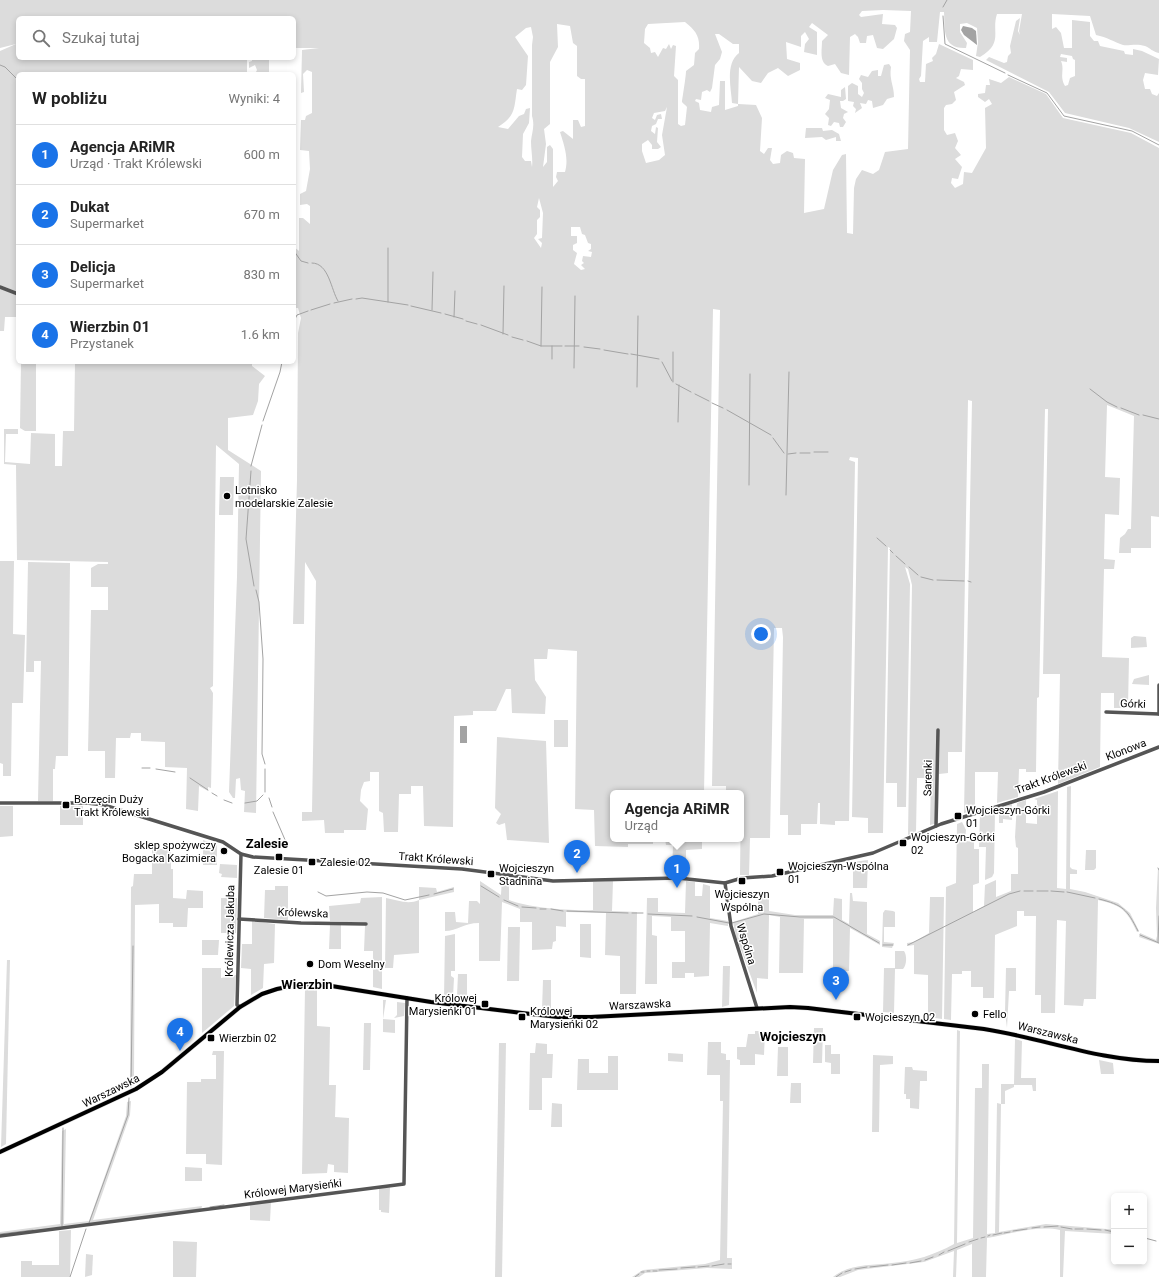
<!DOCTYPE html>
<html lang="pl">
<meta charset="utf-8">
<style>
body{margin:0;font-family:Roboto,sans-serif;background:#f6f6f6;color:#222}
.controls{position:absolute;right:12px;bottom:12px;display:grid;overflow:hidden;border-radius:6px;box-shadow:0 2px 6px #0003}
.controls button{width:36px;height:36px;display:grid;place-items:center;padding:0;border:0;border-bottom:1px solid #e0e0e0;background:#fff;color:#222;font:20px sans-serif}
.you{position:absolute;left:761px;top:634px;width:14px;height:14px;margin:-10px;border:3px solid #fff;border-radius:50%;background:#1a73e8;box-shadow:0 0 0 6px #1a73e833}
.badge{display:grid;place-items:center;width:26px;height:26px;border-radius:50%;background:#1a73e8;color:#fff;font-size:13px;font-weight:700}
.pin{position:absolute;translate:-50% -33px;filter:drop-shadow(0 1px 2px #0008)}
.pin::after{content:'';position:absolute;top:21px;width:14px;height:12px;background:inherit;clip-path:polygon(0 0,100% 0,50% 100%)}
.popup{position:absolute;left:610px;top:790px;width:134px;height:52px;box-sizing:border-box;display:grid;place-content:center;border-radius:6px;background:#fff;filter:drop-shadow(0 1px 3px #0005);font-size:13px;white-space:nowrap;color:#767676}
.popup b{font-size:15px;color:#222}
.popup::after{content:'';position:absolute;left:50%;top:100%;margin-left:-8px;border:8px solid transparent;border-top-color:#fff}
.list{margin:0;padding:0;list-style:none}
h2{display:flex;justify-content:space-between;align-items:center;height:52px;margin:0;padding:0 16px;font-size:17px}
h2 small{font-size:13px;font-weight:400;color:#767676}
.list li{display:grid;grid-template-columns:26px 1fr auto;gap:12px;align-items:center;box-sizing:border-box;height:60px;padding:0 16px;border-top:1px solid #e0e0e0}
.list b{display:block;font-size:15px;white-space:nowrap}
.list p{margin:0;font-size:13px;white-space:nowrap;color:#767676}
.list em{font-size:13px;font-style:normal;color:#767676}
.icon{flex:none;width:22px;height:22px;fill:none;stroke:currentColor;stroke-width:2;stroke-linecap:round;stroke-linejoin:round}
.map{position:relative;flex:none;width:1159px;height:1277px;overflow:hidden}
.search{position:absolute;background:#fff;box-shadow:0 2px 6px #0003;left:16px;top:16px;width:280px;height:44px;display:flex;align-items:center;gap:10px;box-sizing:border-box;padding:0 14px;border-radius:6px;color:#767676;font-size:15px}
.panel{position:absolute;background:#fff;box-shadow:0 2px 6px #0003;left:16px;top:72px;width:280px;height:292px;border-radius:6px}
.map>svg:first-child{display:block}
.green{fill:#dcdcdc;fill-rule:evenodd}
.water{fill:#a3a3a3}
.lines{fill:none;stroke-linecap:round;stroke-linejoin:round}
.stream{stroke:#a3a3a3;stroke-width:1}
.major-casing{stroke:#dbdbdb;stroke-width:5}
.minor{stroke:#555;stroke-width:3.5}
.major{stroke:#000;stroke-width:4}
.poi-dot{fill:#000;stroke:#fff;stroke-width:1.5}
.labels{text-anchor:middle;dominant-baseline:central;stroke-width:3;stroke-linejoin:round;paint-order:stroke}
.poi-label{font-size:11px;fill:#000;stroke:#fff;text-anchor:start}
.street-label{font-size:11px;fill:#000;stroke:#fff}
.quarter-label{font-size:13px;font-weight:bold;fill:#000;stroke:#fff}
</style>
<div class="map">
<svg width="1159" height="1277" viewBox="0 0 1159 1277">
<rect width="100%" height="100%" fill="#fff"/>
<g class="green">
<path d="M0 0H1159V53C1153 52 1150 48 1145 46 1136 43 1129 46 1123 45 1114 42 1107 37 1096 35L1090 16 1052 14V29L1056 27 1061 33 1064 48H1072V20L1090 22V36L1094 41H1098L1100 46 1124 51 1125 54 1133 55V49L1142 51 1159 59 1158 75 1145 73 1143 80 1145 89H1150L1152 94 1157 96 1159 93V142L1129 128 1065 113 1049 92 986 60 989 57 1004 63 1007 62 1008 56 1011 53 1010 46 1016 21 1020 18 1018 31 1020 35 1019 31 1022 14H997C991 32 1004 43 980 57L976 56 978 42 977 28 967 23 960 24V32L967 43 966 48C942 49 945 30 944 12H940L937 42H929V37L923 41 921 76 919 79 920 82H925L926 64 933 61 932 58 936 54 939 44 973 60V70L961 69 959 76 956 78 964 82 965 85 954 92 956 100 952 104 946 105 944 108V130L947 135 955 133 958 141 955 148 961 155 955 159 962 167 958 179 952 178 951 183 955 188 963 184 964 172 972 173 986 148 985 108 992 104 989 99 985 102 978 97V94L985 93 986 85H990L989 79 1001 83 1009 77 1046 94 1063 118 1131 133 1159 148V517L1151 516V548H1131V553H1119L1120 538 1125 534 1128 529H1131L1134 416 1107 405 1105 477 1120 478 1119 515 1105 514 1104 559 1115 560 1114 569H1104L1102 657 1129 658 1128 706 1124 708H1114V693H1101L1100 767 1058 784 1060 674H1043L1048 409H1045L1039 697 1037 698 1036 772H1026V769H1019L1018 797 997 803 998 772H975V810L964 813 972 401 968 400 962 752H948V773L939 774 938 823 930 825 931 778H917L916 832 908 835 912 585 908 569 905 567 910 584 906 807H897V783H886L890 548 888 547 883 833H868V818L852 817 858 458 850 457 849 460 855 462 849 821H835V825L820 824V803H818L817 824H801V835H788V815H780L783 637 782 628H774L770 838H750L749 875H740L741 793H726V786H712L720 310 713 309 704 793H613V839H653V844H628V847L595 846 594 810 575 809 577 651 548 649 547 659H534L535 680 546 697 545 714 512 713 511 689H506L496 711H473V715L454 716 453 827 424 826 423 786H411V794H399L398 832H384L383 813 379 811V772H370V781L364 782 361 790 360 801 368 809 366 830H344V833H325L324 820 302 821V812H312L316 581 305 562 304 624H293L297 480 298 333 301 318 298 308H294V247L299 251V218H303L310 224V206L307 204 300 205V194L306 191 310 169 309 151 300 150 301 120H305L306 116 312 113V72L307 70 303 74 304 92 301 93 302 50 319 48H294V18H18V58H247V74H18V292L0 285V51L16 44 0 48ZM883 10 911 11 910 32 905 34 904 41 910 50 908 149 885 152 879 170 873 174 862 170 856 179 854 188 853 234 847 233 846 154 842 155 833 170 824 209 804 213 805 159 794 158 793 153 787 151 781 155 780 163 773 164 770 160 772 148H768L764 154 760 151 762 118 756 105 738 104 739 67 752 81 761 83 768 73 778 68 788 76 800 70V63L787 59 786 42 801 47V36L805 32 809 39 805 44 804 52 817 55V32L809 27 812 23 828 35 822 41C822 50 819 62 828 66L835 64 841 73 849 75 850 37 855 34 858 37 860 43H866L867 36 873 35 877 48 883 49 894 39 897 28 895 25 882 24 883 14 861 17 859 15 862 11ZM685 22C695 30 700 36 699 49L695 53 694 65 686 71C686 77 682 100 682 102 683 104 686 105 687 107L685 125 681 126 678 124V80L674 76 676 46 673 45 671 49 669 44 666 49 663 48 658 57 655 52 651 53 650 48 644 43 645 29 648 24ZM557 24 570 26 573 43 577 46V76L581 79H585V126L581 127 578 120H573V139L563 131 560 132C564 145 569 158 565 172H557L556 177 558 181 553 187V149L550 145 547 147V162L543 167 546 144 544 129 550 124V62L558 47ZM531 27 533 37 532 45V116C535 126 532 132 531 141 531 150 533 159 532 167L531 161H525L522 157 523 134 529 123 530 108 526 109 524 114 519 116 508 129 498 127C516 116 514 108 517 89L522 90 526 85 528 56 515 37 526 28ZM715 34H719L733 44H739V53C725 64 731 87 732 103L738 104V106L725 110V81H720L719 105 712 107 711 112 700 110 699 103 695 101 696 99 701 100 702 92 707 90 710 92 712 88 715 65 720 59 722 52ZM1061 54 1072 56 1073 59 1075 60V76L1070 78 1068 85 1065 86C1059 76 1065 70 1061 61L1067 62V58L1060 57ZM667 107 662 135 665 155 659 160 646 163 642 151V144L648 140 652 145V149H658L661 147 657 142 658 128 656 127 655 134 651 131 652 126 656 124 658 119H662L661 114 657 115 655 120 652 118 654 113 665 111ZM539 198 543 213 542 238 538 239 542 243 541 248 534 238 537 234V220L540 217V210L537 207ZM571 227H580L582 234 585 235 588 243 591 244V249L588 251 592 252 591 257 583 256 582 261 584 263 581 265 585 269 581 270 574 264 577 253 573 250V245L577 243V236H571Z"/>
<path d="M252 58H269V74H255L257 70 255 65 249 68V62L252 61Z"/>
<path d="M889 64 891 67C889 80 894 85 894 97L887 99 883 105 873 108 872 101 868 100 866 104 860 103 862 108 855 113 856 109 853 106 854 102 848 101V86L852 83 858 86V94L862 97 864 93 862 89V83L859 79 861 75 868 77 872 71 878 70V76H881L884 65Z"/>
<path d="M845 87 846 99 843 101H840L841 108 848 112 844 114 843 118 846 122 843 127H840L839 123 834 122 831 126 828 125 829 118 825 114 829 109 830 100 825 98 828 94 841 97V90Z"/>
<path d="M806 128H822L823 131 832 130 839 134 841 141H836V137L826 140 822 137 805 138Z"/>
<path d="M0 288 18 296V317H5L4 331H0Z"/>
<path d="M21 362H36V431H25L20 428Z"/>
<path d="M75 362H252V366L265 376 259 384 258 401 253 415 228 418V450L261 471 256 813 244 812 245 791 241 790 240 778 236 779 235 798H233L229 792 237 577 239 464 216 445 213 686 210 688 213 693 211 788 208 787V791L199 786 198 811 186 809 187 768 165 767V742L141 741V733H131L130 738H116L115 778H105V751H88L91 610H108V587H91V568L98 564H108V562L17 560 16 465 4 464V429H18V434H6L5 462 30 464 31 433 55 434V466H62L63 431H74Z"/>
<path d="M220 477H234L233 515H219Z"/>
<path d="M0 561H14L13 634 25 635 23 703H12L11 776H3V764L0 763Z"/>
<path d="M28 562 70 563 68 756H56L55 769H53V801H38L41 661H34V672H26Z"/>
<path d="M1134 636 1146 637 1147 647 1131 648V638Z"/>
<path d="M1149 675V685L1132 684 1134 679Z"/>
<rect x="554" y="720" width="14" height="27"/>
<path d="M497 737 546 741 549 843 507 840 505 823 499 825 496 823 501 814 495 808Z"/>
<path d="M1071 786 1070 867 1072 869 1077 870V874H1070V889L1085 892 1118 903 1130 913 1139 931 1137 932C1127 911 1122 905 1098 900L1096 999H1084L1083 1006 1064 1005 1066 921 1057 920 1055 1013H1041V995H1035L1036 916H1024V911H1017V926L995 935 994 998H983V987H971V971H962V974H952L951 1020 944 1019 946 887 956 883 957 824 962 822 966 830 965 841 974 842V849H979V883L973 885V912L984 906 985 885 996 880V897L1011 891V874H1018V848L1016 847 1015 837 1017 803 1026 800V823L1037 824V800L1034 799 1058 791 1057 888 1066 889 1067 787Z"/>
<path d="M1012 804V820L1003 819V823H999C999 809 998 808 1012 804Z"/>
<path d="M0 806H13V836L0 837Z"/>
<rect x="60" y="806" width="23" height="19"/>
<path d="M993 810 995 811 994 873 992 877 985 880 986 847H979L980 814Z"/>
<path d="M665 839H702V849L686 850V875H672L673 845H666Z"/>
<path d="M203 840 217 845V865H203Z"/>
<path d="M152 849H171V869H173V898L186 899 187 890 203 891V908H188L187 927H173V923H159V904L135 905 134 1080V1085L130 1087 131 887 133 886 134 874H152Z"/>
<path d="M1086 850H1096V868L1094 870H1085Z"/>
<path d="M868 860 867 888H853V862Z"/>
<path d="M220 864 237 865V878L221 877 222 874 219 873Z"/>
<path d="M1158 868 1159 869V944L1139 937 1140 933 1156 940 1157 936 1156 908Z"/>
<path d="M502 877 509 878V900C530 908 570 911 593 910V882L613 881 612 911 637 912 636 994H620V956L605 955 606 913 566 912V927L556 926V941L553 942 552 949 532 950V922H520V909L502 902 500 961H479V923C464 923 457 931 445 931V912H455L456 922 468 923 469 901H477L480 904V881L501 895Z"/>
<path d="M686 881 695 882V896H702L703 884 710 886V918L728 921V926L710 923 709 976 694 977V973H685V978H672V962H685V931H671V917L652 916V935L657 936V984H645L647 898H658V912L685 913Z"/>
<path d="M275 886H288V920L264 918 265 890H275Z"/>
<path d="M419 887 436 888 437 892 454 887V892L419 900V953L394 955 393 968H385L386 898C397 900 408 905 419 900Z"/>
<path d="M850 893H852L853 901 867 902V934L880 941V945L850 928 849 971 833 972V919H804L803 973H779L780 917 769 915 768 979 757 978V993L736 936 733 922 758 914V897H769V911L795 915H833L834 898 842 899V920L849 924Z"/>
<path d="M382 897V989L373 987V951H364L365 926 367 923 330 921 329 906 360 903 361 898Z"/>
<path d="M930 897H944L942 1019 928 1017V975L914 974V945L907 946V943L914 942 929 933Z"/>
<path d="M221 898H237L236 933H221Z"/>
<path d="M885 910 893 911 895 912V927H884V942L894 943 892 948 882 947 883 913Z"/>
<path d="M252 921 275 924 274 963 264 964 263 988 251 995V969L241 968 242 944H252Z"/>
<path d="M580 924H591V958L580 957Z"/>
<path d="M330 925H341V949H329Z"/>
<path d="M508 927H520L519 981H507Z"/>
<path d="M455 934V971H451V976L454 978 453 997 451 999 444 998 445 936Z"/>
<path d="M202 940H219L218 955H202Z"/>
<path d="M895 951H904C907 955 907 965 903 969H895L894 1013 883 1012 884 968H895Z"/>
<path d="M7 960H10L6 1144 1 1147Z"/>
<path d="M723 966H730L729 1005 722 1007Z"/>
<path d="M202 968H221V978L236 975 234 1006 202 1033Z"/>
<path d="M1006 968H1016V991H1009L1007 1028 1005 1012Z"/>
<path d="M458 974H467V1001L460 1000 457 996Z"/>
<path d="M543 980H551V1011L542 1010Z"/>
<path d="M305 989 317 990V1026L330 1027 329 1085H336L335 1117 349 1118 348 1173 334 1172V1165L328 1164 327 1173 302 1174Z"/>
<path d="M383 1000H386L383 1019 395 1020V1033L383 1032Z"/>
<path d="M397 1002 405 1003 404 1016 394 1018 397 1015Z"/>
<path d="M364 1023H371L370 1070H363Z"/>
<path d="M814 1028H823L822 1063H813Z"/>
<path d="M957 1030 960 1031 957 1243 973 1238 975 1088H982V1064H989L987 1234 995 1233 997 1103 1001 1104V1084H1014L1015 1039 1022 1041 1021 1078H1036V1091H1033L1032 1085H1014V1087L1005 1091V1104H1001L999 1232 1046 1224 1107 1229 1114 1230V1234L1065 1231 1063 1277H1060V1230C1037 1225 1010 1234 987 1238L986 1277H972V1244L957 1250 956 1277H953L954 1251 924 1262 858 1270 840 1277H833C851 1263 871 1266 892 1263 915 1261 934 1255 954 1244Z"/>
<path d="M755 1031H765L764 1055 755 1054V1065H740V1060L737 1059V1047H746L748 1034H755Z"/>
<path d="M708 1042H721V1053L726 1054V1060H730L727 1258H732V1269L707 1268 645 1273 639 1277H632L643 1270 705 1264 720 1260 723 1101H720V1075H707Z"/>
<path d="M499 1043H506L502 1277H495Z"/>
<path d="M536 1043 547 1044V1054H553L552 1078H542V1110H529L530 1053H535Z"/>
<path d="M825 1045H831V1054H840V1074H831V1063L825 1062Z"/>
<path d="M778 1047H788V1076H777Z"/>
<path d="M213 1051H224L222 1165 206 1164V1154H186L187 1082H201V1079H216V1055H212Z"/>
<path d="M668 1053 683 1054V1062L668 1061Z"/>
<path d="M873 1055 893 1056V1064L880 1065 879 1132H872Z"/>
<path d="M608 1056H618V1090H577L578 1059H589V1073H608Z"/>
<path d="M1099 1060 1113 1063 1114 1074H1101Z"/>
<path d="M905 1067H912L913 1070 927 1071V1081H920L919 1109 910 1108V1099H906V1094H904Z"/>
<path d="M791 1083H801V1103H790Z"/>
<path d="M131 1101 130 1115 93 1220 202 1206 201 1210 0 1235V1232L60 1224 62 1131 66 1129 64 1224 89 1221 126 1116 127 1102Z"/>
<path d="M552 1103 562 1104V1127H551Z"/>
<path d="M185 1167 202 1168V1181H185Z"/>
<path d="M390 1187 389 1213 381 1212V1210H379V1188Z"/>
<path d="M271 1202 270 1221 250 1220V1205Z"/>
<path d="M71 1230 70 1277H21V1261H32V1265H59V1231Z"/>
<path d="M173 1241 197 1242 196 1277H173Z"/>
<path d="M86 1254 93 1255 92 1275 85 1277Z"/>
</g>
<g class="water">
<path d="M963 26 972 28 976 31 977 45 964 35 961 30Z"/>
<rect x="460" y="726" width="7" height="17"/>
</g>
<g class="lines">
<g class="stream">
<path d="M943 7 947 0"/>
<path d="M943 16 945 44 1005 73"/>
<path d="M0 65 5 67 18 80"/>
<path d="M1008 75 1047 93 1064 116 1132 131 1159 145"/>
<path d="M294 251 301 261 308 263"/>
<path d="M312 263C329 263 331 290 338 301"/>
<path d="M356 299 362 298 408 305"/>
<path d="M388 302V248"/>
<path d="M334 303 352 299"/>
<path d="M411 306 441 313"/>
<path d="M311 310 330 304"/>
<path d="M432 310 433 272"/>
<path d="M445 314 463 319"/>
<path d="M454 317 455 291"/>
<path d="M294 321 297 315 308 311"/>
<path d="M466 321 477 324"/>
<path d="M481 325 508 335"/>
<path d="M503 334 504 286"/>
<path d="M512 337 523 340"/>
<path d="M527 341 541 346H562"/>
<path d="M541 346 542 287"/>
<path d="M565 346H579"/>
<path d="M584 347 600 349"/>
<path d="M604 350 628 354"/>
<path d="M631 354 659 359"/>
<path d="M552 359V346"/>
<path d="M662 362 672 381"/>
<path d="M574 368 575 296"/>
<path d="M673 382V352"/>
<path d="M676 384 691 392"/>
<path d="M637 387 638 316"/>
<path d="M1090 389 1107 402 1117 407"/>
<path d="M695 394 709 401"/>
<path d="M712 403 723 408"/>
<path d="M1121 408 1139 415"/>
<path d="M727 410 771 435"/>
<path d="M1143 415 1159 419"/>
<path d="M263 421 280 372 282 362"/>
<path d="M678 422 679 385"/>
<path d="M773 438 784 453"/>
<path d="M814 452H828"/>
<path d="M800 453H810"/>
<path d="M788 454 796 453"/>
<path d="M251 466 262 425"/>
<path d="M251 471 246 539 254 586"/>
<path d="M749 485 750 374"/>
<path d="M786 495 789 372"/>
<path d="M877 538 886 546"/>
<path d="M890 550 893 553"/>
<path d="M896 556 905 564"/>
<path d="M909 567 918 575"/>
<path d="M921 577 933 580"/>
<path d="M937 580 964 581"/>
<path d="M968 581 971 582"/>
<path d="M256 590 259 602 263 659 262 754 265 764"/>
<path d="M142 768H150"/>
<path d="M156 769 175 772"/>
<path d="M265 769V792"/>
<path d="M190 778 208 790"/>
<path d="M212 793 217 796"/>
<path d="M269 798 272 807"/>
<path d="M224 800 232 803"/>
<path d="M245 803 257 801 263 795"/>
<path d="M273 812 286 842"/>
<path d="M1158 868 1159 870"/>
<path d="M481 886 499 897"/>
<path d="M1024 891H1033"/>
<path d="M1037 891H1048"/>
<path d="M1051 891 1064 892"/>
<path d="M318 892 326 896 367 892 383 893 405 900 429 895"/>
<path d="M1067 892 1095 898"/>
<path d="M434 894 453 889"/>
<path d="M1099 899C1123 905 1127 909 1138 931"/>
<path d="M504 900 518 906"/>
<path d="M522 907 536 908"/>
<path d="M540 909H546"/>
<path d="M551 909 563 911"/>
<path d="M567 911 628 913"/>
<path d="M632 913H643"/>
<path d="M648 914 692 916"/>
<path d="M697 917 729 923"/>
<path d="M732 923 764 914 800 917H834L879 943"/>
<path d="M1140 935 1159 943"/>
<path d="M1158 942 1159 916"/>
<path d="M883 945H893"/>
<path d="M908 945 1009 894 1020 891"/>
<path d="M131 1087 133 946"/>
<path d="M210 1207 224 1205"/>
<path d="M89 1223 128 1115 129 1098"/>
<path d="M62 1226 63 1128"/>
<path d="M1044 1227 1058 1226"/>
<path d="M1061 1227 1072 1229"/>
<path d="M1032 1228 1040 1227"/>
<path d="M1075 1229H1083"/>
<path d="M1087 1229 1101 1230"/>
<path d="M1105 1230 1114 1232"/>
<path d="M1013 1231 1027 1229"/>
<path d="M1004 1233 1010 1232"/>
<path d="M0 1234 33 1230"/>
<path d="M993 1235 1002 1233"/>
<path d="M988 1236 990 1235"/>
<path d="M981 1238 985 1237"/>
<path d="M1145 1238 1156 1241"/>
<path d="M969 1242 978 1239"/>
<path d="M948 1251 965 1244"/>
<path d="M939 1255 944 1252"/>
<path d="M925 1260 933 1257"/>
<path d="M910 1263 921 1261"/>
<path d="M728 1264H731"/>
<path d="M892 1265 906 1263"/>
<path d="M712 1266 724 1264"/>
<path d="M698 1267 709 1266"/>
<path d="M870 1267 888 1265"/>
<path d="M681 1268 695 1267"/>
<path d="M855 1269 867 1267"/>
<path d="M659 1270 677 1269"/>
<path d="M647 1271H650"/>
<path d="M653 1271H657"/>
<path d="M641 1272H644"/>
<path d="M845 1272 851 1270"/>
<path d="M70 1277 86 1229"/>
<path d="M635 1277 639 1274"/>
<path d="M836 1277 842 1273"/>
</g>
<defs>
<path id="major" d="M0 1152 136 1089 162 1072 240 1007 262 994 277 989 297 985 319 984 431 1002 522 1013 558 1017H591L790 1007 808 1008 984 1029C1043 1038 1099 1061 1159 1061"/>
</defs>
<use href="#major" class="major-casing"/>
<g class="minor">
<path d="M0 287 18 294"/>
<path d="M1106 712 1159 714"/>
<path d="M1159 714V685"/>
<path d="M0 803H87L104 805 223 842 241 854 253 857 462 869 553 881 678 878 725 883 742 878 772 876 873 853 941 824 1044 792 1159 747"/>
<path d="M936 826 938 730"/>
<path d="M725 883 731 926 757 1008"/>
<path d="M239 919 301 923 366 924"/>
<path d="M240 1007 237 1005 241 854"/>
<path d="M0 1236 404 1184 407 998"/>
</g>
<use href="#major" class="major"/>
</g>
<g class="poi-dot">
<circle cx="227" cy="496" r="4"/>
<rect x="62" y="801" width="8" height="8" rx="2"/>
<rect x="954" y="812" width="8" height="8" rx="2"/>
<rect x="899" y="839" width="8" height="8" rx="2"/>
<circle cx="224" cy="851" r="4"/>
<rect x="275" y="853" width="8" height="8" rx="2"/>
<rect x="308" y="858" width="8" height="8" rx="2"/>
<rect x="776" y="868" width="8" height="8" rx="2"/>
<rect x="487" y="870" width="8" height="8" rx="2"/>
<rect x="738" y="877" width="8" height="8" rx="2"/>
<circle cx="310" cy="964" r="4"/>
<rect x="481" y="1000" width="8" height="8" rx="2"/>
<circle cx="975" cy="1014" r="4"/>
<rect x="518" y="1013" width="8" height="8" rx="2"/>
<rect x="853" y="1013" width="8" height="8" rx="2"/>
<rect x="207" y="1034" width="8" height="8" rx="2"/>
</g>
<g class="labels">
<g class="poi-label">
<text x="235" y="490">Lotnisko<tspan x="235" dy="13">modelarskie Zalesie</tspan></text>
<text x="74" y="799">Borzęcin Duży<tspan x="74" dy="13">Trakt Królewski</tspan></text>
<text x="966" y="810">Wojcieszyn-Górki<tspan x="966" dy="13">01</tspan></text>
<text x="911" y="837">Wojcieszyn-Górki<tspan x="911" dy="13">02</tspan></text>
<text x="216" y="845" text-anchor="end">sklep spożywczy<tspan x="216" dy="13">Bogacka Kazimiera</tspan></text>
<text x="320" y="862">Zalesie 02</text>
<text x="788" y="866">Wojcieszyn-Wspólna<tspan x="788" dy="13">01</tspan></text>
<text x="499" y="868">Wojcieszyn<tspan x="499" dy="13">Stadnina</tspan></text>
<text x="279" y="870" text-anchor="middle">Zalesie 01</text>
<text x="742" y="894" text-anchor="middle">Wojcieszyn<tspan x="742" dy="13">Wspólna</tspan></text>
<text x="318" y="964">Dom Weselny</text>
<text x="477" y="998" text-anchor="end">Królowej<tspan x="477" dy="13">Marysieńki 01</tspan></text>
<text x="530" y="1011">Królowej<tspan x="530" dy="13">Marysieńki 02</tspan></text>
<text x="983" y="1014">Fello</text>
<text x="865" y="1017">Wojcieszyn 02</text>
<text x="219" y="1038">Wierzbin 02</text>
</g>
<g class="street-label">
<text transform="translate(1133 704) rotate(2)">Górki</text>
<text transform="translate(1126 750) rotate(-21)">Klonowa</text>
<text transform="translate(928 778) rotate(-89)">Sarenki</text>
<text transform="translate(1051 778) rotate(-20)">Trakt Królewski</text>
<text transform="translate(436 859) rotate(4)">Trakt Królewski</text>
<text transform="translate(303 913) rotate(2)">Królewska</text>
<text transform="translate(230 931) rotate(-89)">Królewicza Jakuba</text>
<text transform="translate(746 944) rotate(73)">Wspólna</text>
<text transform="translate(640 1005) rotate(-3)">Warszawska</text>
<text transform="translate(1048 1033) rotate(14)">Warszawska</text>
<text transform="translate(111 1091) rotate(-26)">Warszawska</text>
<text transform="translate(293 1189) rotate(-7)">Królowej Marysieńki</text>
</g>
<g class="quarter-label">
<text x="267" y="843">Zalesie</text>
<text x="307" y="984">Wierzbin</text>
<text x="793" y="1036">Wojcieszyn</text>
</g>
</g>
</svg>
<div class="controls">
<button>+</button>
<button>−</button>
</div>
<div class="you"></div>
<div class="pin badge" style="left:677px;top:888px">1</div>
<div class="popup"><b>Agencja ARiMR</b>Urząd</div>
<div class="pin badge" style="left:577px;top:873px">2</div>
<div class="pin badge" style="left:836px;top:1000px">3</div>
<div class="pin badge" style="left:180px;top:1051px">4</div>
<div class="search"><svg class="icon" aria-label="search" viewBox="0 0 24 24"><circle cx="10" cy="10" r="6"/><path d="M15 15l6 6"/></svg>Szukaj tutaj</div>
<section class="panel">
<h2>W pobliżu<small>Wyniki: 4</small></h2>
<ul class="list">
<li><span class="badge">1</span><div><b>Agencja ARiMR</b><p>Urząd · Trakt Królewski</p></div><em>600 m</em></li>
<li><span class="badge">2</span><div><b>Dukat</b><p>Supermarket</p></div><em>670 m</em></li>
<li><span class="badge">3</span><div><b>Delicja</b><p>Supermarket</p></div><em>830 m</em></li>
<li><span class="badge">4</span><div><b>Wierzbin 01</b><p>Przystanek</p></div><em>1.6 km</em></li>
</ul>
</section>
</div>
